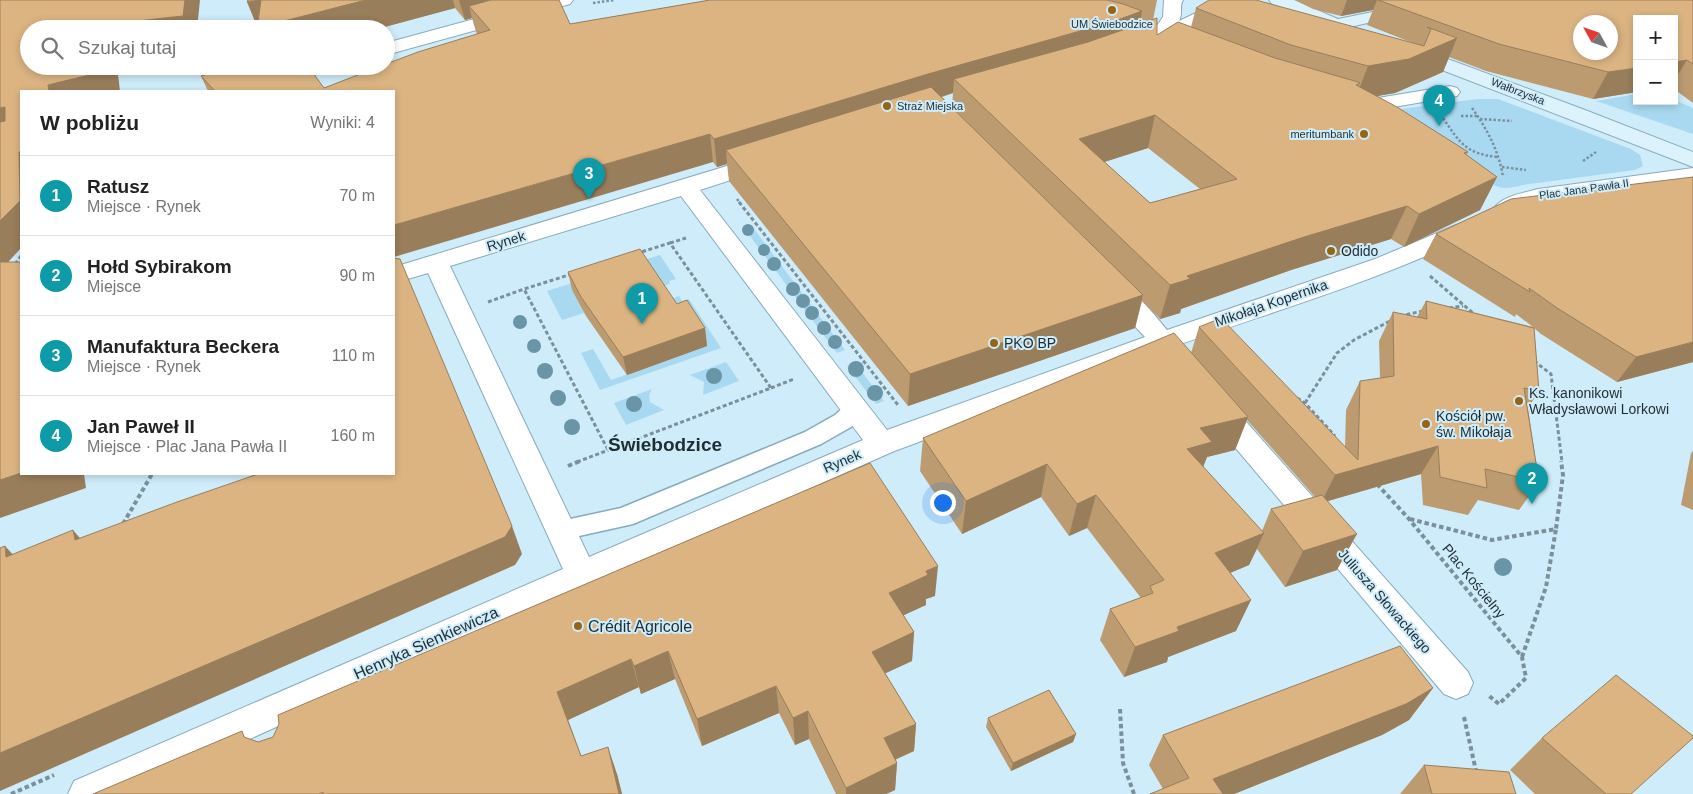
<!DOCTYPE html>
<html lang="pl">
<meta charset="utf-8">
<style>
body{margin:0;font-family:Arial,sans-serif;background:#f2f2f2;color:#222}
.controls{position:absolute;right:15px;top:15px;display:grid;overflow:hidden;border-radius:0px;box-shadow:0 2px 8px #0003}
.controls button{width:45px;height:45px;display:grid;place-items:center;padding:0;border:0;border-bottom:1px solid #e0e0e0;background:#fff;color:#222;font:25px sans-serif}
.compass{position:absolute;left:1573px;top:15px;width:45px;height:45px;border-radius:50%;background:#fff;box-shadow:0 2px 8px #0003;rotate:310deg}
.you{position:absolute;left:942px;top:502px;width:18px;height:18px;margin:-12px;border:4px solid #fff;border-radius:50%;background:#1a73e8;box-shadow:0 0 0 8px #1a73e833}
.badge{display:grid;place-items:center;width:32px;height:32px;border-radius:50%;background:#956516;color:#fff;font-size:16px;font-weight:700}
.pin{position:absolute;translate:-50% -41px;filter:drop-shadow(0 1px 2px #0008)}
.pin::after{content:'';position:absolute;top:26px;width:18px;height:15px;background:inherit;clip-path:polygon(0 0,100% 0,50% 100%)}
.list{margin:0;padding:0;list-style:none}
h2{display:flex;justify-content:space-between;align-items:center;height:65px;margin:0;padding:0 20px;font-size:21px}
h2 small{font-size:16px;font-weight:400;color:#767676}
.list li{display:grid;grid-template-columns:32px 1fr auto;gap:15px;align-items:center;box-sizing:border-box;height:80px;padding:0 20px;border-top:1px solid #e0e0e0}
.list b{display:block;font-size:19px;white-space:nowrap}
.list p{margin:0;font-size:16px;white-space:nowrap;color:#767676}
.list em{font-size:16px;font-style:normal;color:#767676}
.icon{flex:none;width:28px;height:28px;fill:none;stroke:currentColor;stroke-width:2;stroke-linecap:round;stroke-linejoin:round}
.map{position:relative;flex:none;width:1693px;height:794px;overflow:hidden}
.search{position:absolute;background:#fff;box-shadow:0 2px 8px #0003;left:20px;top:20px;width:375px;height:55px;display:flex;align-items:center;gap:12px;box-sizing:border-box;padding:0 18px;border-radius:28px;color:#767676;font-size:19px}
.panel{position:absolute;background:#fff;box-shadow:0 2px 8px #0003;left:20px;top:90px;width:375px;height:385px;border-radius:0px}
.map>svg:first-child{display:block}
.green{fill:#a9d9f1}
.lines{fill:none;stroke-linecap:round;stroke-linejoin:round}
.lane-casing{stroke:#88abbc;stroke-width:3}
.street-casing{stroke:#88abbc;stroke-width:2}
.secondary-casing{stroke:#88abbc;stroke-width:2}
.path-far2{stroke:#7a909b;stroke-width:2.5;stroke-dasharray:2.5 2;stroke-linecap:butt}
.path-far1{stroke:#7a909b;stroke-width:3;stroke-dasharray:4 2.5;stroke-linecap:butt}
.path{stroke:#7a909b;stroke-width:4;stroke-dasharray:4.5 3;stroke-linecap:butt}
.lane{fill:#fff;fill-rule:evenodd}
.street{fill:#fff;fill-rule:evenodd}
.secondary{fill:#dcf2fd;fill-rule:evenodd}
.tree{fill:#6a95a7}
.wall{fill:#bc9b70;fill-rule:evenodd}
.shaded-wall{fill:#997e5b}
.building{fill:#dbb482;stroke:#997e5b;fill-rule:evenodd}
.poi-dot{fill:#956516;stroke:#cfecfa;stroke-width:2}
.labels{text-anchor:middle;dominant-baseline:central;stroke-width:4;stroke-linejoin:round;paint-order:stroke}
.far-poi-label{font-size:11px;fill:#1e2d33;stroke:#cfecfa}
.far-street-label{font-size:11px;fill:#1e2d33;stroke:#cfecfa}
.street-label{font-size:14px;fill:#1e2d33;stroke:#cfecfa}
.poi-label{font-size:14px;fill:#1e2d33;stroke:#cfecfa;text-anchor:start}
.near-poi-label{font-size:16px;fill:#1e2d33;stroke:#cfecfa;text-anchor:start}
.near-street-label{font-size:16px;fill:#1e2d33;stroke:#cfecfa}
.district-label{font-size:19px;font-weight:bold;fill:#1e2d33;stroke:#cfecfa}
</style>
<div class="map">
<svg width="1693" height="794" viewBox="0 0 1693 794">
<rect width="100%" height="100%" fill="#cfecfa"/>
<g class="green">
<path d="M1637 94V101L1674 100 1693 108V134L1596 101Z"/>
<path d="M1478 99H1498L1631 149 1640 155 1643 166 1635 170 1523 185C1504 190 1499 189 1482 179L1377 112Z"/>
<path d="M751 225 845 350 837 353 744 228Z"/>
<path d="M660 255 676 279 669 281 670 284 583 309 584 313 562 320 547 291Z"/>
<path d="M679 296 682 301 689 299 721 348 600 390 581 353 593 349 611 380 706 346 666 301Z"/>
<path d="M726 362 739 381 703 395 704 382 690 375Z"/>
<path d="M855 363 884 401 876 404 847 366Z"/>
<path d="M652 389 649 395 650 402 664 410 626 425 614 403Z"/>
</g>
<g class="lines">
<defs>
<path id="lane" d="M856 401 864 403 867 409 851 427 821 444 633 524 561 540 552 537 548 530 552 523 621 508 805 432 835 415 848 403Z"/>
<g id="street">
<path d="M544 0H573L570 4 386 55V43Z"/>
<path d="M1164 0H1183C1179 6 1183 14 1179 21L1219 2V0H1237L1233 9 1159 44 1152 46 1145 44 1143 40 1151 34 1163 17Z"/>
<path d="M301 66H334L331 70 253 91H221L224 87Z"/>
<path d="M1450 86 1457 88 1460 92 1457 96 1354 114 1347 112 1344 108 1347 104 1354 102Z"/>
<path d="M763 155 771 157 774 162 771 167 700 190 887 430 1145 337 1104 294 1101 288 1104 282C1110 281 1114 280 1120 282 1131 286 1158 319 1167 330L1375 259 1456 225 1464 223 1472 225 1476 230C1468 242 1446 248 1433 253 1350 289 1263 315 1178 345L1185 355 1181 361C1169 365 1164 363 1156 353L892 452 531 612 128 794H68L74 781 563 569 428 273 394 283V267ZM681 196 863 440 589 557 450 266Z"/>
<path d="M1693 168V182L1538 203 1512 214 1504 216 1496 214 1493 209C1502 196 1523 193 1538 189Z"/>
<path d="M1216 396 1226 399 1468 672 1473 683 1468 694 1456 699 1444 694 1206 413 1202 406 1206 399Z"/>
</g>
<g id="secondary">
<path d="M1269 0H1294L1338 19 1432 0H1475L1472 4 1466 5 1403 15 1341 29C1319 24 1295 13 1272 4Z"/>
<path d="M1410 45 1585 110 1693 152V167L1403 55 1401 51 1403 47Z"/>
</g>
</defs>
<use href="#lane" class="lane-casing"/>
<use href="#street" class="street-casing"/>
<use href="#secondary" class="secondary-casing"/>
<g class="path-far2">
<path d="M593 3 614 0"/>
<path d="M1472 108C1487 129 1499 151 1503 177"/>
<path d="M1461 116H1478"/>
<path d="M1443 118C1460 143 1466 154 1498 157"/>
<path d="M1480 119 1512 121"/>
<path d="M1583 161 1596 152"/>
<path d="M1502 167 1526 170"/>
<path d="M737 199 740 203"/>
</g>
<g class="path-far1">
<path d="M739 202 898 405"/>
<path d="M670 243 686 238"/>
<path d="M15 264 21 256"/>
<path d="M572 274 524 289 608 450"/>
<path d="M1430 276 1474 314"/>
<path d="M488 302 524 289"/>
<path d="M1449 308 1463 306"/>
<path d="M1400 316 1423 311"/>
<path d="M1534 361 1551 374 1562 462"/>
<path d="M771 388 794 379"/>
<path d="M1297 398 1305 403 1335 436"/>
<path d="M1305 403 1337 353 1354 340 1390 321"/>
<path d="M577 462 771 388 670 243 638 253"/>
</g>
<g class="path">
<path d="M568 466 580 461"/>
<path d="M1377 484 1409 519 1522 657 1526 678 1499 704 1488 695"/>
<path d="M1410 519 1492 540 1556 529 1563 475 1561 461"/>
<path d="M123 524 152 474"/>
<path d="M1522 657 1546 587 1556 529"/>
<path d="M1120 709 1123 763 1134 794"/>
<path d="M1464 717 1476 771"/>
<path d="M11 794 54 775"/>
</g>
<use href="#lane" class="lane"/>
<use href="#street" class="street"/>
<use href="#secondary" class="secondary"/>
</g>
<g class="tree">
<circle cx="748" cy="230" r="6"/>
<circle cx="764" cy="250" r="6"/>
<circle cx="774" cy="264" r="7"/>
<circle cx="793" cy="289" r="7"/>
<circle cx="803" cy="301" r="7"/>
<circle cx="812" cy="313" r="7"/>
<circle cx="520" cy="322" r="7"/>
<circle cx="824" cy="328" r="7"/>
<circle cx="835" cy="342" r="7"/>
<circle cx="534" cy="346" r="7"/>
<circle cx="856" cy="369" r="8"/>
<circle cx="545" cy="371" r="8"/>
<circle cx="714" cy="376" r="8"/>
<circle cx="875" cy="393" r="8"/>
<circle cx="558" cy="398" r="8"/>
<circle cx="634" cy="404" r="8"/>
<circle cx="572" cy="427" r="8"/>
<circle cx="1503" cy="567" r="9"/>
</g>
<g class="wall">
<path d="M248 0H559L570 24 710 0H1157L1153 20 1157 35 1191 27 1196 8 1413 43 1367 25 1373 10 1341 16 1313 9 1295 0H1693V103L1674 89V19H1637V92L1593 99 1486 71 1449 57 1443 72 1395 93 1377 96 1468 152 1466 155 1497 177 1480 210 1404 247 1391 239 1291 270 1181 309 1180 313 1160 319 1142 301 1135 328 908 406 729 181 727 164 717 167 713 162 394 91H208L201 76 324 88 477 34 476 32 472 18 465 20 455 8 377 29 257 26ZM953 93 952 107 942 97ZM1148 148 1200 189 1150 203 1104 162Z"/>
<path d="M1693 177V362L1617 382 1541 334 1534 328 1539 391 1528 408 1539 482 1519 510 1478 500 1468 515 1423 505 1421 474 1328 501 1337 570 1285 587 1257 549 1249 565 1230 573 1236 631 1168 657 1167 662 1124 677 1100 640 1110 609 1141 598 1087 528 1069 536 1041 497 962 534 920 471 923 438 1191 353 1199 327 1345 447 1346 410 1360 381 1380 378 1379 341 1393 312 1417 317 1426 301 1533 327 1516 314 1515 317 1423 259 1436 234ZM1247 420 1315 497 1271 509 1262 531 1203 467 1207 457 1235 450Z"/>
<path d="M568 272 677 304 705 328 707 346 627 375 586 316 572 290Z"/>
<path d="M1693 451V510L1681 505 1691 453Z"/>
<path d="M935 596 926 599V605L903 615 914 632 912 661 885 673 916 724 914 751 895 760 897 763 895 790 886 794H836L809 739 795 745 779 713 702 746 675 679 641 694 639 687 568 720 581 756 617 774 622 794H93L248 738 258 742 273 737Z"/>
<path d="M1433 688 1409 720 1382 735 1234 794H1150L1163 789 1149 765 1163 735Z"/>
<path d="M988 718 1076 734 1073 742 1011 771 986 727Z"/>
<path d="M1542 738 1631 794H1535L1510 770Z"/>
<path d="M1424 765 1516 794H1400Z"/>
</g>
<g class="shaded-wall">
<path d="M185 0H200L197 29H101V25Z"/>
<path d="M261 0 258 29 247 2Z"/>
<path d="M365 0H453L455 8 377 29H283L280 22Z"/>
<path d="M459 0H537L469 6 472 18 465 20Z"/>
<path d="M1347 0H1377L1373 10 1341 16Z"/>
<path d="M1142 11 1137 37 954 79 953 93 926 101 726 150 727 164 717 167 714 139 928 74Z"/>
<path d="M1457 38 1443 72 1395 93 1355 100 1368 66Z"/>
<path d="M1687 60 1674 81V62Z"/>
<path d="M106 66H117L120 91H49L48 85Z"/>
<path d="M1637 68V92L1593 99 1608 72Z"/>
<path d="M5 107 21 133 0 140V108Z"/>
<path d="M1155 115 1148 148 1073 172 1079 139Z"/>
<path d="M710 134 713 162 394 257V225Z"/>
<path d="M21 151V248L0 271V221L19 152Z"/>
<path d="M1497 177 1480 210 1404 247 1419 214Z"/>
<path d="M1407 206 1391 239 1291 270 1181 309 1180 313 1160 319 1170 285 1187 276 1304 237Z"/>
<path d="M1143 295 1135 328 908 406 910 374Z"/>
<path d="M705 328 707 346 627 375 623 357Z"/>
<path d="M1693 342V362L1617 382 1636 357Z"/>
<path d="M1248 417 1235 450 1207 457 1200 475 1187 449 1200 428Z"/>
<path d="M1438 446 1421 474 1321 503 1335 475Z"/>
<path d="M1047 464 1041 497 962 534 966 501Z"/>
<path d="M21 473 84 474 86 488 0 518V480Z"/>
<path d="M1096 495 1087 528 1069 536 1077 504Z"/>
<path d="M512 526 522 554 515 565 0 791V753Z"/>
<path d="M73 530 97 558 75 540Z"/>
<path d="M1264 533 1249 565 1201 585 1215 553Z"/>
<path d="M1357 534 1337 570 1285 587 1303 551Z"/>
<path d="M5 546 31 574 6 557Z"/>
<path d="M938 566 935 596 926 599V605L887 623 889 593 926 571Z"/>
<path d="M1251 600 1236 631 1168 657 1167 662 1124 677 1135 647 1177 627Z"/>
<path d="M914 632 912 661 871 680 872 652Z"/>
<path d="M668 651 675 679 641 694 634 666Z"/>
<path d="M631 659 639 687 568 720 591 783 557 692Z"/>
<path d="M776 686 779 713 702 746 697 719Z"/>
<path d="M1433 688 1409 720 1382 735 1234 794H1205L1213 779Z"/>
<path d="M808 711 809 739 795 745 793 718Z"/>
<path d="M916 724 914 751 882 765 884 738Z"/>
<path d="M1076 734 1073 742 1011 771 1013 763Z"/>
<path d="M608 747 617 774 622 794H619Z"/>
<path d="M897 763 895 790 886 794H846V788Z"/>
</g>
<g class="building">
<path d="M0 0H185L183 16 101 25V29H29V66H106V71L48 85 49 91H21V151L19 152 20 201 0 221V122L5 121V107L0 108Z"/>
<path d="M248 0H366L280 22 285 29H257L261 0 247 2Z"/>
<path d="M491 0H559L570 24 710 0H1107L1123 4 1142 11 1112 22 928 74 714 139 710 134 394 225V91H215L201 76 239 66H308L324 88 381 66H386V64L418 52 490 30 469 6Z"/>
<path d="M1209 0H1256L1424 46 1431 29 1427 27 1457 38 1409 59 1368 66 1291 45 1196 8Z"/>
<path d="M1378 0H1693V64L1687 60 1674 62V19H1637V68L1608 72 1499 44ZM1580 22H1610V52H1580Z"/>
<path d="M1157 18V35L1178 22 1275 58 1358 82 1360 83 1356 85 1397 107 1468 152 1464 153 1497 177 1419 214 1407 206 1304 237 1187 276 1190 279 1170 285 954 79 1088 42ZM1155 115 1237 179 1150 203 1079 139Z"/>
<path d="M931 87 1143 295 910 374 726 150Z"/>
<path d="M1693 177V342L1636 357 1557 308 1529 288 1530 292 1436 234 1511 199Z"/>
<path d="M640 249 677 304 687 300 705 328 623 357 581 297 568 272Z"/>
<path d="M394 258 400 259 512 526 505 537 0 753V548L5 546 6 557 73 530 75 540 177 502 258 474H394Z"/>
<path d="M0 262H21V473L0 480Z"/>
<path d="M1426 301 1534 328 1539 391 1524 388 1539 482 1485 469 1487 488 1440 477 1438 446 1335 475 1199 327 1221 318 1358 460 1360 381 1394 376 1393 312 1427 319Z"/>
<path d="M1174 333 1248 417 1200 428 1212 442 1187 449 1264 533 1215 553 1251 600 1177 627 1179 631 1135 647 1110 609 1153 593 1150 586 1164 580 1096 495 1077 504 1047 464 966 501 923 438Z"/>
<path d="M870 463 938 566 926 571 928 575 889 593 914 632 872 652 916 724 884 738 897 763 846 788 808 711 793 718 776 686 697 719 668 651 634 666 631 659 557 692 581 756 608 747 619 794H323V792L319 794H93L242 731 244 737 258 742 273 737 279 724 278 715Z"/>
<path d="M1322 495 1357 534 1303 551 1271 509Z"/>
<path d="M1400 646 1433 688 1406 704 1213 779 1223 794H1150L1189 778 1163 735Z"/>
<path d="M1616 675 1693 736V738L1631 794H1606L1542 738Z"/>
<path d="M1049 690 1076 734 1013 763 988 718Z"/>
<path d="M1424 765 1509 772 1516 794H1432Z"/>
</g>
<g class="poi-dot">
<circle cx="1112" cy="10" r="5"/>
<circle cx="887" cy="106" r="5"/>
<circle cx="1364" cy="134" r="5"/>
<circle cx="1331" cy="251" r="5"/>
<circle cx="994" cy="343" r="5"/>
<circle cx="1519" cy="401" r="5"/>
<circle cx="1426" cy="424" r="5"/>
<circle cx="578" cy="626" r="5"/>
</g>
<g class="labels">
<g class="far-poi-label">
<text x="1112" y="24">UM Świebodzice</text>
<text x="897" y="106" text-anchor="start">Straż Miejska</text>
<text x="1354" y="134" text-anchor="end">meritumbank</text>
</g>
<g class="far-street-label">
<text transform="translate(1518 91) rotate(21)">Wałbrzyska</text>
<text transform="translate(1584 189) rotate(-8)">Plac Jana Pawła II</text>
</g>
<g class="street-label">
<text transform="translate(506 241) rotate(-17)">Rynek</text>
<text transform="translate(1271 303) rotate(-19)">Mikołaja Kopernika</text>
<text transform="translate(842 461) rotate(-23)">Rynek</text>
<text transform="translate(1474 581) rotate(51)">Plac Kościelny</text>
<text transform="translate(1385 601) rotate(49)">Juliusza Słowackiego</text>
</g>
<g class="poi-label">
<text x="1341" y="251">Odido</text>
<text x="1004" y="343">PKO BP</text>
<text x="1529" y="393">Ks. kanonikowi<tspan x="1529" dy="16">Władysławowi Lorkowi</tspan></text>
<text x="1436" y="416">Kościół pw.<tspan x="1436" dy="16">św. Mikołaja</tspan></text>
</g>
<g class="near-poi-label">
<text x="588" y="626">Crédit Agricole</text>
</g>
<g class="near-street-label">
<text transform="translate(426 643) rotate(-24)">Henryka Sienkiewicza</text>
</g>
<g class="district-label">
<text x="665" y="444">Świebodzice</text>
</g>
</g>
</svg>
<div class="controls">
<button>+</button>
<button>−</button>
</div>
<svg class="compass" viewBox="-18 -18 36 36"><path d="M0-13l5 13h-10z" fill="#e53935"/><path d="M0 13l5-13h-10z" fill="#767676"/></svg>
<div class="you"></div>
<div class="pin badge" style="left:642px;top:324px;background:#0f9aa8">1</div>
<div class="pin badge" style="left:1532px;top:504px;background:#0f9aa8">2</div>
<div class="pin badge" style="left:589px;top:199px;background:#0f9aa8">3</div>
<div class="pin badge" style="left:1439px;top:126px;background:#0f9aa8">4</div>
<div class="search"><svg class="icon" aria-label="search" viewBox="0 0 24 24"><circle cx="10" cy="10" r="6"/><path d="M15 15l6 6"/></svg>Szukaj tutaj</div>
<section class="panel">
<h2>W pobliżu<small>Wyniki: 4</small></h2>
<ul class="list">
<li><span class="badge" style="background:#0f9aa8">1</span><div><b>Ratusz</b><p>Miejsce · Rynek</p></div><em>70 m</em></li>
<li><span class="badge" style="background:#0f9aa8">2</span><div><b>Hołd Sybirakom</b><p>Miejsce</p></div><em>90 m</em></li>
<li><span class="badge" style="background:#0f9aa8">3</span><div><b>Manufaktura Beckera</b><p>Miejsce · Rynek</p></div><em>110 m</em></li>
<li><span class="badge" style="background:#0f9aa8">4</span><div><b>Jan Paweł II</b><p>Miejsce · Plac Jana Pawła II</p></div><em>160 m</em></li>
</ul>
</section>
</div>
